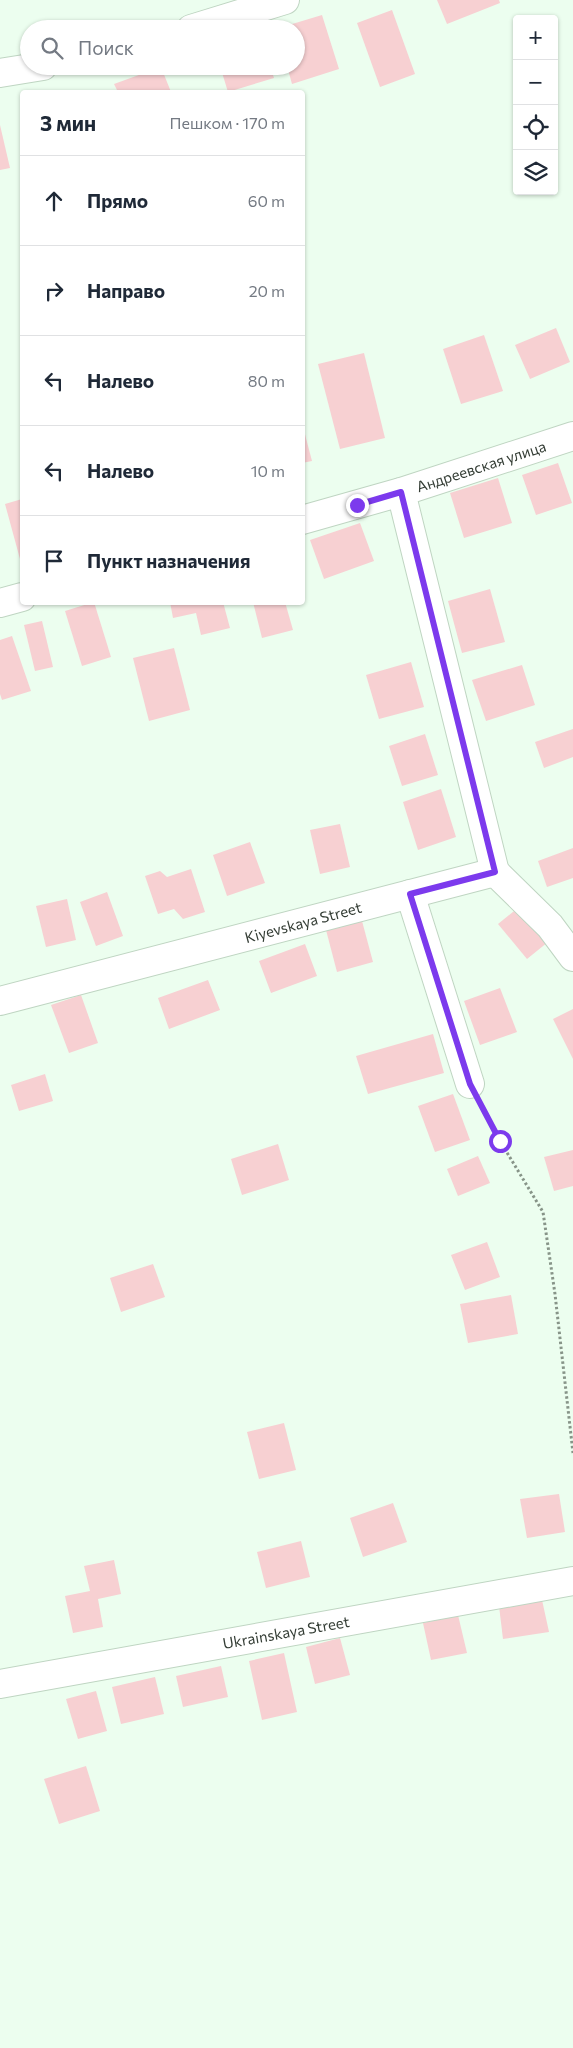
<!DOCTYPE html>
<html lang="ru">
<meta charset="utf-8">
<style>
body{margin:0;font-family:Commissioner,sans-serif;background:#f2f2f3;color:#1f2937}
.controls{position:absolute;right:15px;top:15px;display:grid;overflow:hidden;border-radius:5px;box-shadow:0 1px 4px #0004}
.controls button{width:45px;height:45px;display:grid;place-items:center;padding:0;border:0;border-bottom:1px solid #e0e1e3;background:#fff;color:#1f2937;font:25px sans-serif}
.stop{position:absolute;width:15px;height:15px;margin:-11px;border:4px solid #7c3aed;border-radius:50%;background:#fff}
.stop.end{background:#7c3aed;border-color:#fff;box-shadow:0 1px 5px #0008}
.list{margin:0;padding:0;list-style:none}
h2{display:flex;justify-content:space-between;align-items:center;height:65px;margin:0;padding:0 20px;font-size:21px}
h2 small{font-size:16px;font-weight:400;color:#747a83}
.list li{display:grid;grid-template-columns:32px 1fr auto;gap:15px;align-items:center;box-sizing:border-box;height:90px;padding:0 20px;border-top:1px solid #e0e1e3}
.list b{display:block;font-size:19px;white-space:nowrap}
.list em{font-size:16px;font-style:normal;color:#747a83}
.icon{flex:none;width:28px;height:28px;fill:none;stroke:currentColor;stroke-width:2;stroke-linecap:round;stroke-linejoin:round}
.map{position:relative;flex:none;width:573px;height:2048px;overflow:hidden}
.search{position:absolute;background:#fff;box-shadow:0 1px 4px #0004;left:20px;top:20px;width:285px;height:55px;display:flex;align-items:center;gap:12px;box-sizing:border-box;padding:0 18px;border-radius:28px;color:#747a83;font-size:19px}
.panel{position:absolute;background:#fff;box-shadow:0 1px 4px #0004;left:20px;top:90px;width:285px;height:515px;border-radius:5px}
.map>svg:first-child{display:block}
.building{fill:#f7d0d2}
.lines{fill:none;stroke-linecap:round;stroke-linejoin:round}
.minor-casing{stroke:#bfd5c2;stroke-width:30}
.tertiary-casing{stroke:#bfd5c2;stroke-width:30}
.path{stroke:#879488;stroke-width:3;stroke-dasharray:2.5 2.5;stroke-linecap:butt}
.minor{stroke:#fff;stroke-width:28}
.tertiary{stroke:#fff;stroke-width:28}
.route{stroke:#7c3aed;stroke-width:6}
.labels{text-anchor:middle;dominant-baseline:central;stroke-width:4;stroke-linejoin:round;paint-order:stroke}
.street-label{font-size:15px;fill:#333c34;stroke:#fff}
</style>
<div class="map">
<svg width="573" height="2048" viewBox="0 0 573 2048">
<rect width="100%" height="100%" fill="#ecfeef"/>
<g class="building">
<path d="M437 0H499L500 3 447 24Z"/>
<path d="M392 10 415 74 380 87 357 23Z"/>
<path d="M322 15 339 69 292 84 287 66H296V29L279 28Z"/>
<path d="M220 66H270L274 78 228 92Z"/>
<path d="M161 67 171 92H118L114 84Z"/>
<path d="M0 125 10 168 0 170Z"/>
<path d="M556 328 570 362 530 379 515 345Z"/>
<path d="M484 335 503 391 461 404 443 349Z"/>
<path d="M364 353 385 438 340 449 318 364Z"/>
<path d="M302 423 312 461 302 463Z"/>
<path d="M558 463 572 503 536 515 522 475Z"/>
<path d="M498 478 512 523 464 538 450 493Z"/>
<path d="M22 499V558L20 559 5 504Z"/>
<path d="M360 523 374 561 324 579 310 540Z"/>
<path d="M490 589 505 642 462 653 448 601Z"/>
<path d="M94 602 111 657 82 666 65 611Z"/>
<path d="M170 602H223L230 628 201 635 196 613 173 618Z"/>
<path d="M253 602H285L293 630 262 638Z"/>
<path d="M42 621 53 667 35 671 24 625Z"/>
<path d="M12 636 31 691 2 700 0 694V640Z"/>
<path d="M174 648 190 710 149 721 133 658Z"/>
<path d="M411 662 424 707 379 719 366 675Z"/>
<path d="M522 665 535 705 486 721 472 680Z"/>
<path d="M573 729V757L544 768 535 742Z"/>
<path d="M425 734 438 775 402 786 389 746Z"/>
<path d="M441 789 456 837 418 850 403 802Z"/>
<path d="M340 824 350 867 320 874 310 830Z"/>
<path d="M250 842 265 883 227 896 213 855Z"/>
<path d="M573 848V878L547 887 538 861Z"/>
<path d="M191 869 205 912 183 919 174 909 158 914 145 876 160 871 167 877Z"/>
<path d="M107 892 123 936 96 946 80 902Z"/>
<path d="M67 899 76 940 46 947 36 906Z"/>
<path d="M519 907 548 942 527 959 498 924Z"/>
<path d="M362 921 373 962 337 972 326 930Z"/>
<path d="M305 944 317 976 271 993 259 961Z"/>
<path d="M208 980 220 1010 169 1029 158 998Z"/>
<path d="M500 988 517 1032 480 1045 464 1001Z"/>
<path d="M81 995 98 1043 69 1053 51 1005Z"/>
<path d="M573 1009V1059L553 1019Z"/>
<path d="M433 1034 444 1073 368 1094 356 1056Z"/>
<path d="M45 1074 53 1101 19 1111 11 1085Z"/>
<path d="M453 1094 470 1140 435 1152 418 1106Z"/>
<path d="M278 1144 289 1180 242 1195 231 1159Z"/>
<path d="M573 1150V1186L554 1191 544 1157Z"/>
<path d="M478 1156 490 1183 458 1196 447 1169Z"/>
<path d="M487 1242 500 1277 465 1290 451 1255Z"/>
<path d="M153 1264 165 1297 121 1312 110 1278Z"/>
<path d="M511 1295 518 1334 468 1343 460 1304Z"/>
<path d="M284 1423 296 1470 259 1479 247 1432Z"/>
<path d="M559 1494 565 1532 527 1538 520 1499Z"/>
<path d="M393 1503 407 1542 363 1557 350 1518Z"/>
<path d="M301 1541 310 1577 266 1588 257 1552Z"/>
<path d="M114 1560 121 1594 98 1599 103 1627 73 1633 65 1596 90 1591 84 1566Z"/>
<path d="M542 1600 549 1632 503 1639 499 1606Z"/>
<path d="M458 1615 467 1653 431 1660 423 1623Z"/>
<path d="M340 1638 350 1675 315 1684 306 1647Z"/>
<path d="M284 1653 297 1712 262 1720 249 1661Z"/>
<path d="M221 1666 228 1697 183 1707 176 1676Z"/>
<path d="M155 1677 164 1714 121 1724 112 1687Z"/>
<path d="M96 1691 107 1731 78 1739 66 1699Z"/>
<path d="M86 1766 100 1811 59 1824 44 1779Z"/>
</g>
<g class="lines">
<defs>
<g id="minor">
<path d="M401 492 495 872"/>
<path d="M302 520 401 492 573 436"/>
<path d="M0 603 22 597"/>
<path d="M410 894 470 1084"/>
<path d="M0 1001 495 872 550 926 573 957"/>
<path d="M0 1684 573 1581"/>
</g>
<g id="tertiary">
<path d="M191 29 285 0"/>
<path d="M0 73 43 66"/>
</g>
</defs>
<use href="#minor" class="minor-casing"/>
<use href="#tertiary" class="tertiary-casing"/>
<path class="path" d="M483 1109 500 1141 543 1212 555 1294 573 1453"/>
<use href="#minor" class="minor"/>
<use href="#tertiary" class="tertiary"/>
</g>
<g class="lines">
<path class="route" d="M357 505 401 492 495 872 410 894 470 1084 500 1141"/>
</g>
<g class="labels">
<g class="street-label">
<text transform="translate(481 466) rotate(-18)">Андреевская улица</text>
<text transform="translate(303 922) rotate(-15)">Kiyevskaya Street</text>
<text transform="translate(286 1632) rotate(-10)">Ukrainskaya Street</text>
</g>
</g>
</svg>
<div class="controls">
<button>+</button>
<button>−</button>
<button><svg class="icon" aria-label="locate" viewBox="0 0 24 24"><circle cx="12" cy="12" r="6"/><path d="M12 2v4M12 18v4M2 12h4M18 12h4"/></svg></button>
<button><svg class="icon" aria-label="layers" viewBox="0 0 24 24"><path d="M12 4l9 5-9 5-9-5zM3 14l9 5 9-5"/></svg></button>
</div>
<div class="stop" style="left:500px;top:1141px"></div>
<div class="stop end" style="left:357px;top:505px"></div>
<div class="search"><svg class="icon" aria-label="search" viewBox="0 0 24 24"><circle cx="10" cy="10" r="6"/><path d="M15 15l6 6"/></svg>Поиск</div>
<section class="panel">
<h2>3 мин<small>Пешком · 170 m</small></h2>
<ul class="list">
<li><svg class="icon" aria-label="ahead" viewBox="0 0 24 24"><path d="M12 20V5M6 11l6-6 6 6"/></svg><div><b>Прямо</b></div><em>60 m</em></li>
<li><svg class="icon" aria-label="right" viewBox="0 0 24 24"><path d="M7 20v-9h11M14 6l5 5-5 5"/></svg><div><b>Направо</b></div><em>20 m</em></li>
<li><svg class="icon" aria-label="left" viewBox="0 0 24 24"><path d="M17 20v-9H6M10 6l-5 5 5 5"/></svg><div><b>Налево</b></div><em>80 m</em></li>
<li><svg class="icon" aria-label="left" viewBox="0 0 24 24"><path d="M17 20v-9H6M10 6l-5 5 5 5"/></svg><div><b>Налево</b></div><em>10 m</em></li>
<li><svg class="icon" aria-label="arrive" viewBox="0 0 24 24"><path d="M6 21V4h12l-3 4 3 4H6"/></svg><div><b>Пункт назначения</b></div></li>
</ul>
</section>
</div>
